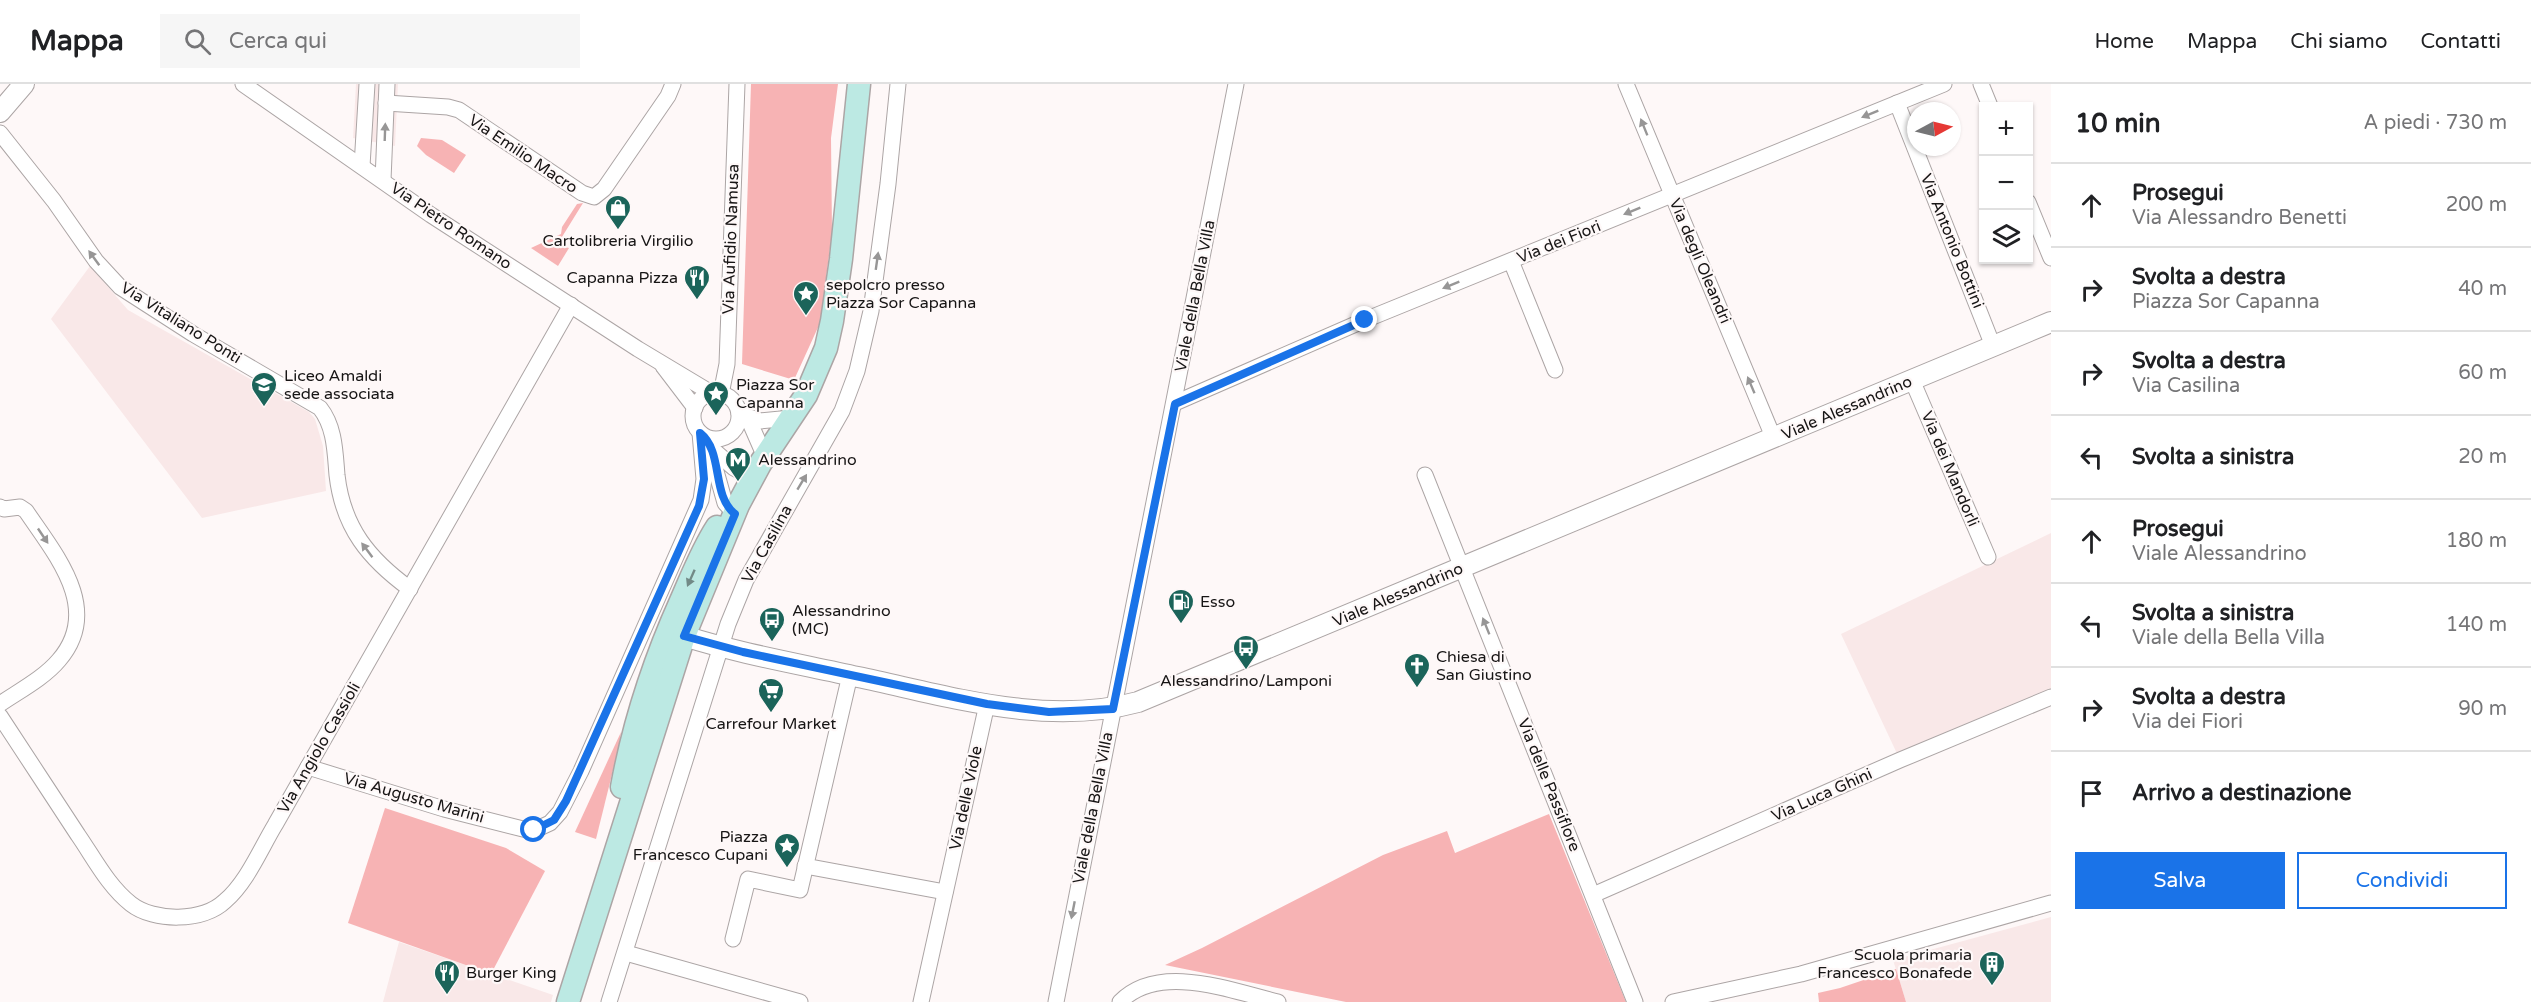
<!DOCTYPE html>
<html lang="it">
<meta charset="utf-8">
<style>
body{margin:0;font-family:"Varela Round",sans-serif;background:#f6f6f6;color:#202124}
.controls{position:absolute;right:18px;top:18px;display:grid;overflow:hidden;border-radius:0px;box-shadow:0 2px 4px #0004}
.controls button{width:54px;height:54px;display:grid;place-items:center;padding:0;border:0;border-bottom:2px solid #e0e0e0;background:#fff;color:#202124;font:30px sans-serif}
.compass{position:absolute;left:1907px;top:18px;width:54px;height:54px;border-radius:50%;background:#fff;box-shadow:0 2px 4px #0004;rotate:83deg}
.stop{position:absolute;width:18px;height:18px;margin:-14px;border:4px solid #1a73e8;border-radius:50%;background:#fff}
.stop.end{background:#1a73e8;border-color:#fff;box-shadow:0 2px 6px #0008}
.list{margin:0;padding:0;list-style:none}
h2{display:flex;justify-content:space-between;align-items:center;height:78px;margin:0;padding:0 24px;font-size:26px}
h2 small{font-size:20px;font-weight:400;color:#757577}
.list li{display:grid;grid-template-columns:39px 1fr auto;gap:18px;align-items:center;box-sizing:border-box;height:84px;padding:0 24px;border-top:2px solid #e0e0e0}
.list b{display:block;font-size:22px;white-space:nowrap}
.list p{margin:0;font-size:20px;white-space:nowrap;color:#757577}
.list em{font-size:20px;font-style:normal;color:#757577}
.actions{display:flex;gap:12px;padding:18px 24px}
.actions a{flex:1;padding:14px 0;border:2px solid #1a73e8;border-radius:0px;text-align:center;font-size:21px;color:#1a73e8}
.actions .main{background:#1a73e8;color:#fff}
.icon{flex:none;width:33px;height:33px;fill:none;stroke:currentColor;stroke-width:2;stroke-linecap:round;stroke-linejoin:round}
.map{position:relative;flex:none;width:2051px;height:918px;overflow:hidden}
header{display:flex;align-items:center;gap:36px;box-sizing:border-box;height:84px;padding:0 30px;background:#fff;border-bottom:2px solid #e0e0e0}
header strong{font-size:28px}
nav{display:flex;gap:33px;margin-inline-start:auto;font-size:21px}
.search{width:420px;height:54px;background:#f6f6f6;display:flex;align-items:center;gap:15px;box-sizing:border-box;padding:0 21px;border-radius:0px;color:#757577;font-size:22px}
main{display:flex}
aside{flex:1;background:#fff}
.map>svg:first-child{display:block}
.built{fill:#f9e8e8}
.green{fill:#f7b3b4}
.lines{fill:none;stroke-linecap:round;stroke-linejoin:round}
.minor-casing{stroke:#aca5a5;stroke-width:17}
.tertiary-casing{stroke:#aca5a5;stroke-width:22}
.secondary-casing{stroke:#aca5a5;stroke-width:25}
.minor{stroke:#fff;stroke-width:15}
.tertiary{stroke:#fff;stroke-width:20}
.secondary{stroke:#bce9e3;stroke-width:22}
.oneway{fill:#979696}
.oneway2{fill:#728a86}
.route{stroke:#1a73e8;stroke-width:8}
.labels{text-anchor:middle;dominant-baseline:central;stroke-width:4.5;stroke-linejoin:round;paint-order:stroke}
.street-label{font-size:16px;fill:#171515;stroke:#fef8f8}
.poi-label{font-size:16px;fill:#171515;stroke:#fef8f8;text-anchor:start}
</style>
<header>
<strong>Mappa</strong>
<div class="search"><svg class="icon" aria-label="search" viewBox="0 0 24 24"><circle cx="10" cy="10" r="6"/><path d="M15 15l6 6"/></svg>Cerca qui</div>
<nav><a>Home</a><a>Mappa</a><a>Chi siamo</a><a>Contatti</a></nav>
</header>
<main>
<div class="map">
<svg width="2051" height="918" viewBox="0 0 2051 918">
<rect width="100%" height="100%" fill="#fef8f8"/>
<g class="built">
<path d="M356 0H398L395 62 353 54Z"/>
<path d="M90 182 128 226 309 328 315 335 323 362 326 407 202 434 51 235Z"/>
<path d="M2051 449V611L1900 676 1841 550Z"/>
<path d="M2051 833V918H1906L1893 876Z"/>
<path d="M399 858 553 911 551 918H383Z"/>
</g>
<g class="green">
<path d="M751 0H838L831 54 832 149 820 239 794 296 742 280Z"/>
<path d="M421 54 442 56 466 71 454 89 426 71 417 62Z"/>
<path d="M583 119 557 161 569 164 558 182 531 164 561 150 562 143 577 120Z"/>
<path d="M621 648 619 662 596 755 575 748Z"/>
<path d="M385 724 506 764 545 787 491 890 348 839Z"/>
<path d="M1549 730 1626 918H1346L1165 881 1202 864 1383 771 1447 747 1455 769Z"/>
<path d="M1896 885 1906 918H1819L1818 909 1840 904Z"/>
</g>
<g class="lines">
<defs>
<g id="minor">
<path d="M243 0 431 131 638 265 713 310"/>
<path d="M1626 0 1774 355"/>
<path d="M1981 0 1990 22"/>
<path d="M386 19 448 23 459 26 582 109 594 113 604 105 668 12 673 0"/>
<path d="M1897 19 1993 262"/>
<path d="M0 49 54 117 96 177 120 203 193 250 320 324C335 343 335 368 337 391 343 444 369 475 410 505"/>
<path d="M362 82 367 0"/>
<path d="M383 96 387 0"/>
<path d="M2028 118 2051 174"/>
<path d="M1511 177 1555 286"/>
<path d="M663 282 695 324"/>
<path d="M1912 296 1988 473"/>
<circle cx="716" cy="332" r="23"/>
<path d="M721 310 727 280 737 0"/>
<path d="M1175 319 1365 236 1944 0"/>
<path d="M739 329 760 337 791 334"/>
<path d="M748 334 765 373"/>
<path d="M707 355 725 419 735 430"/>
<path d="M711 364 734 384 753 394"/>
<path d="M1425 391 1635 918"/>
<path d="M0 423 4 425 20 423 26 427C55 470 103 525 59 576 44 594 19 607 0 620"/>
<path d="M0 632C26 672 52 711 78 751 94 774 108 802 131 820 154 838 203 838 225 817 247 798 260 766 275 741L571 221"/>
<path d="M308 683 444 725 527 746 537 745 550 739 560 728 581 687 701 416 704 395 700 349"/>
<path d="M805 782 945 808"/>
<path d="M1593 811 1900 676 2051 613"/>
<path d="M733 855 748 795 800 806 850 591"/>
<path d="M626 869 800 918"/>
<path d="M609 918 728 540 746 496 842 327 857 287 871 227 888 100 898 0"/>
<path d="M921 918 987 620"/>
<path d="M1056 918 1236 0"/>
<path d="M1120 918C1159 878 1231 907 1278 918"/>
<path d="M1673 918 1801 890 2051 819"/>
</g>
<g id="tertiary">
<path d="M0 28 24 0"/>
<path d="M684 552C741 570 800 580 858 593 949 612 1046 643 1138 618L2051 238"/>
</g>
<g id="secondary">
<path d="M622 703C634 638 654 577 681 517 692 492 702 466 717 443"/>
<path d="M568 918 684 552 738 421 760 380 806 311 826 264 832 237 841 175 859 0"/>
</g>
</defs>
<use href="#minor" class="minor-casing"/>
<use href="#tertiary" class="tertiary-casing"/>
<use href="#secondary" class="secondary-casing"/>
<use href="#minor" class="minor"/>
<use href="#tertiary" class="tertiary"/>
<use href="#secondary" class="secondary"/>
</g>
<defs><path id="oneway-solid" d="M-6-.8H1V-3.2L6.5 0L1 3.2V.8H-6Z" transform="scale(1.5)"/></defs>
<g class="oneway">
<use href="#oneway-solid" transform="translate(1870 30) rotate(158)"/>
<use href="#oneway-solid" transform="translate(1644 43) rotate(-112)"/>
<use href="#oneway-solid" transform="translate(385 48) rotate(-88)"/>
<use href="#oneway-solid" transform="translate(1632 127) rotate(158)"/>
<use href="#oneway-solid" transform="translate(94 174) rotate(-126)"/>
<use href="#oneway-solid" transform="translate(877 177) rotate(-82)"/>
<use href="#oneway-solid" transform="translate(1451 201) rotate(158)"/>
<use href="#oneway-solid" transform="translate(1751 301) rotate(-113)"/>
<use href="#oneway-solid" transform="translate(802 398) rotate(-59)"/>
<use href="#oneway-solid" transform="translate(43 452) rotate(56)"/>
<use href="#oneway-solid" transform="translate(367 466) rotate(-127)"/>
<use href="#oneway-solid" transform="translate(1486 542) rotate(-112)"/>
<use href="#oneway-solid" transform="translate(1073 826) rotate(101)"/>
</g>
<use class="oneway2" href="#oneway-solid" transform="translate(691 494) rotate(114)"/>
<g class="lines">
<path class="route" d="M534 746 554 736 566 717 699 422 704 395 700 349C724 368 711 411 735 430L684 552 743 568 987 620 1049 628 1113 625 1175 320 1365 236"/>
</g>
<defs>
<symbol id="shop-pin" viewBox="-11 -11 22 30"><path d="M0 17L-7.5 6A9.5 9.5 0 1 1 7.5 6Z" fill="#1b645a" stroke="#fef8f8"/><path d="M-5-2.5h2.3a2.7 3.5 0 0 1 5.4 0H5L5.5 6h-11ZM-1.5-2.5h3a1.5 2.3 0 0 0-3 0Z" fill="#fff"/></symbol>
<symbol id="restaurant-pin" viewBox="-11 -11 22 30"><path d="M0 17L-7.5 6A9.5 9.5 0 1 1 7.5 6Z" fill="#1b645a" stroke="#fef8f8"/><path d="M-5-6h1v4h1v-4h1v4h1v-4h1v5L-1.5 .5V6h-2V.5L-5-1ZM5-6V6H3V1.5H1.5Q1.5-4 5-6Z" fill="#fff"/></symbol>
<symbol id="sight-pin" viewBox="-11 -11 22 30"><path d="M0 17L-7.5 6A9.5 9.5 0 1 1 7.5 6Z" fill="#1b645a" stroke="#fef8f8"/><path d="M0-6L1.8-2.2L6-1.7L2.9 1.2L3.7 5.4L0 3.3L-3.7 5.4L-2.9 1.2L-6-1.7L-1.8-2.2Z" fill="#fff"/></symbol>
<symbol id="school-pin" viewBox="-11 -11 22 30"><path d="M0 17L-7.5 6A9.5 9.5 0 1 1 7.5 6Z" fill="#1b645a" stroke="#fef8f8"/><path d="M0-5L7-2L0 1L-7-2ZM-4 1L0 2.5L4 1V4Q0 6-4 4Z" fill="#fff"/></symbol>
<symbol id="metro-pin" viewBox="-11 -11 22 30"><path d="M0 17L-7.5 6A9.5 9.5 0 1 1 7.5 6Z" fill="#1b645a" stroke="#fef8f8"/><path d="M-5.5 5V-5H-3L0 0L3-5H5.5V5H3V-.5L0 4L-3-.5V5Z" fill="#fff"/></symbol>
<symbol id="fuel-pin" viewBox="-11 -11 22 30"><path d="M0 17L-7.5 6A9.5 9.5 0 1 1 7.5 6Z" fill="#1b645a" stroke="#fef8f8"/><path d="M-5.5-6h7V0h2V4h1.3V-2.5L3-4.5l.8-.8L6-3V5H2.5V1h-1V6h-7ZM-4.2-4.7v3.2H.2V-4.7Z" fill="#fff"/></symbol>
<symbol id="bus-pin" viewBox="-11 -11 22 30"><path d="M0 17L-7.5 6A9.5 9.5 0 1 1 7.5 6Z" fill="#1b645a" stroke="#fef8f8"/><path d="M-5-6H5V4H4V6H2V4H-2V6H-4V4H-5ZM-3.5-4V0h7V-4ZM-3.5 1.2v1.5H-2V1.2ZM2 1.2v1.5H3.5V1.2Z" fill="#fff"/></symbol>
<symbol id="church-pin" viewBox="-11 -11 22 30"><path d="M0 17L-7.5 6A9.5 9.5 0 1 1 7.5 6Z" fill="#1b645a" stroke="#fef8f8"/><path d="M-1.2-6h2.4v3.5h3.3v2.4h-3.3V6h-2.4V-.1h-3.3v-2.4h3.3Z" fill="#fff"/></symbol>
<symbol id="supermarket-pin" viewBox="-11 -11 22 30"><path d="M0 17L-7.5 6A9.5 9.5 0 1 1 7.5 6Z" fill="#1b645a" stroke="#fef8f8"/><path d="M-6-5.5h2.5l.6 2H6L4.5 2H-2.5L-4.4-4H-6ZM-1.5 3.2a1.3 1.3 0 1 0 .1 0ZM3 3.2a1.3 1.3 0 1 0 .1 0Z" fill="#fff"/></symbol>
<symbol id="building-pin" viewBox="-11 -11 22 30"><path d="M0 17L-7.5 6A9.5 9.5 0 1 1 7.5 6Z" fill="#1b645a" stroke="#fef8f8"/><path d="M-4-6H4V6H1V3H-1V6H-4ZM-2.5-4.3h1.7v1.8h-1.7ZM.8-4.3h1.7v1.8H.8ZM-2.5-1h1.7V.8h-1.7ZM.8-1h1.7V.8H.8Z" fill="#fff"/></symbol>
</defs>
<g fill-rule="evenodd">
<use href="#shop-pin" x="603" y="109" width="30" height="40"/>
<use href="#restaurant-pin" x="682" y="179" width="30" height="40"/>
<use href="#sight-pin" x="791" y="195" width="30" height="40"/>
<use href="#school-pin" x="249" y="286" width="30" height="40"/>
<use href="#sight-pin" x="701" y="295" width="30" height="40"/>
<use href="#metro-pin" x="723" y="361" width="30" height="40"/>
<use href="#fuel-pin" x="1166" y="503" width="30" height="40"/>
<use href="#bus-pin" x="757" y="521" width="30" height="40"/>
<use href="#bus-pin" x="1231" y="549" width="30" height="40"/>
<use href="#church-pin" x="1402" y="567" width="30" height="40"/>
<use href="#supermarket-pin" x="756" y="592" width="30" height="40"/>
<use href="#sight-pin" x="772" y="747" width="30" height="40"/>
<use href="#building-pin" x="1977" y="865" width="30" height="40"/>
<use href="#restaurant-pin" x="432" y="874" width="30" height="40"/>
</g>
<g class="labels">
<g class="street-label">
<text transform="translate(523 70) rotate(34)">Via Emilio Macro</text>
<text transform="translate(451 142) rotate(34)">Via Pietro Romano</text>
<text transform="translate(731 155) rotate(-88)">Via Aufidio Namusa</text>
<text transform="translate(1952 157) rotate(68)">Via Antonio Bottini</text>
<text transform="translate(1559 158) rotate(-22)">Via dei Fiori</text>
<text transform="translate(1700 177) rotate(67)">Via degli Oleandri</text>
<text transform="translate(1195 212) rotate(-79)">Viale della Bella Villa</text>
<text transform="translate(181 239) rotate(32)">Via Vitaliano Ponti</text>
<text transform="translate(1847 324) rotate(-23)">Viale Alessandrino</text>
<text transform="translate(1950 385) rotate(67)">Via dei Mandorli</text>
<text transform="translate(767 460) rotate(-61)">Via Casilina</text>
<text transform="translate(1398 511) rotate(-23)">Viale Alessandrino</text>
<text transform="translate(319 664) rotate(-60)">Via Angiolo Cassioli</text>
<text transform="translate(1549 701) rotate(68)">Via delle Passiflore</text>
<text transform="translate(1822 711) rotate(-24)">Via Luca Ghini</text>
<text transform="translate(414 714) rotate(16)">Via Augusto Marini</text>
<text transform="translate(966 714) rotate(-78)">Via delle Viole</text>
<text transform="translate(1093 724) rotate(-79)">Viale della Bella Villa</text>
</g>
<g class="poi-label">
<text x="618" y="157" text-anchor="middle">Cartolibreria Virgilio</text>
<text x="678" y="194" text-anchor="end">Capanna Pizza</text>
<text x="826" y="201">sepolcro presso<tspan x="826" dy="18">Piazza Sor Capanna</tspan></text>
<text x="284" y="292">Liceo Amaldi<tspan x="284" dy="18">sede associata</tspan></text>
<text x="736" y="301">Piazza Sor<tspan x="736" dy="18">Capanna</tspan></text>
<text x="758" y="376">Alessandrino</text>
<text x="1200" y="518">Esso</text>
<text x="792" y="527">Alessandrino<tspan x="792" dy="18">(MC)</tspan></text>
<text x="1436" y="573">Chiesa di<tspan x="1436" dy="18">San Giustino</tspan></text>
<text x="1246" y="597" text-anchor="middle">Alessandrino/Lamponi</text>
<text x="771" y="640" text-anchor="middle">Carrefour Market</text>
<text x="768" y="753" text-anchor="end">Piazza<tspan x="768" dy="18">Francesco Cupani</tspan></text>
<text x="1972" y="871" text-anchor="end">Scuola primaria<tspan x="1972" dy="18">Francesco Bonafede</tspan></text>
<text x="466" y="889">Burger King</text>
</g>
</g>
</svg>
<div class="controls">
<button>+</button>
<button>−</button>
<button><svg class="icon" aria-label="layers" viewBox="0 0 24 24"><path d="M12 4l9 5-9 5-9-5zM3 14l9 5 9-5"/></svg></button>
</div>
<svg class="compass" viewBox="-18 -18 36 36"><path d="M0-13l5 13h-10z" fill="#e53935"/><path d="M0 13l5-13h-10z" fill="#757577"/></svg>
<div class="stop" style="left:534px;top:746px"></div>
<div class="stop end" style="left:1365px;top:236px"></div>
</div>
<aside>
<h2>10 min<small>A piedi · 730 m</small></h2>
<ul class="list">
<li><svg class="icon" aria-label="ahead" viewBox="0 0 24 24"><path d="M12 20V5M6 11l6-6 6 6"/></svg><div><b>Prosegui</b><p>Via Alessandro Benetti</p></div><em>200 m</em></li>
<li><svg class="icon" aria-label="right" viewBox="0 0 24 24"><path d="M7 20v-9h11M14 6l5 5-5 5"/></svg><div><b>Svolta a destra</b><p>Piazza Sor Capanna</p></div><em>40 m</em></li>
<li><svg class="icon" aria-label="right" viewBox="0 0 24 24"><path d="M7 20v-9h11M14 6l5 5-5 5"/></svg><div><b>Svolta a destra</b><p>Via Casilina</p></div><em>60 m</em></li>
<li><svg class="icon" aria-label="left" viewBox="0 0 24 24"><path d="M17 20v-9H6M10 6l-5 5 5 5"/></svg><div><b>Svolta a sinistra</b></div><em>20 m</em></li>
<li><svg class="icon" aria-label="ahead" viewBox="0 0 24 24"><path d="M12 20V5M6 11l6-6 6 6"/></svg><div><b>Prosegui</b><p>Viale Alessandrino</p></div><em>180 m</em></li>
<li><svg class="icon" aria-label="left" viewBox="0 0 24 24"><path d="M17 20v-9H6M10 6l-5 5 5 5"/></svg><div><b>Svolta a sinistra</b><p>Viale della Bella Villa</p></div><em>140 m</em></li>
<li><svg class="icon" aria-label="right" viewBox="0 0 24 24"><path d="M7 20v-9h11M14 6l5 5-5 5"/></svg><div><b>Svolta a destra</b><p>Via dei Fiori</p></div><em>90 m</em></li>
<li><svg class="icon" aria-label="arrive" viewBox="0 0 24 24"><path d="M6 21V4h12l-3 4 3 4H6"/></svg><div><b>Arrivo a destinazione</b></div></li>
</ul>
<div class="actions"><a class="main">Salva</a><a>Condividi</a></div>
</aside>
</main>
